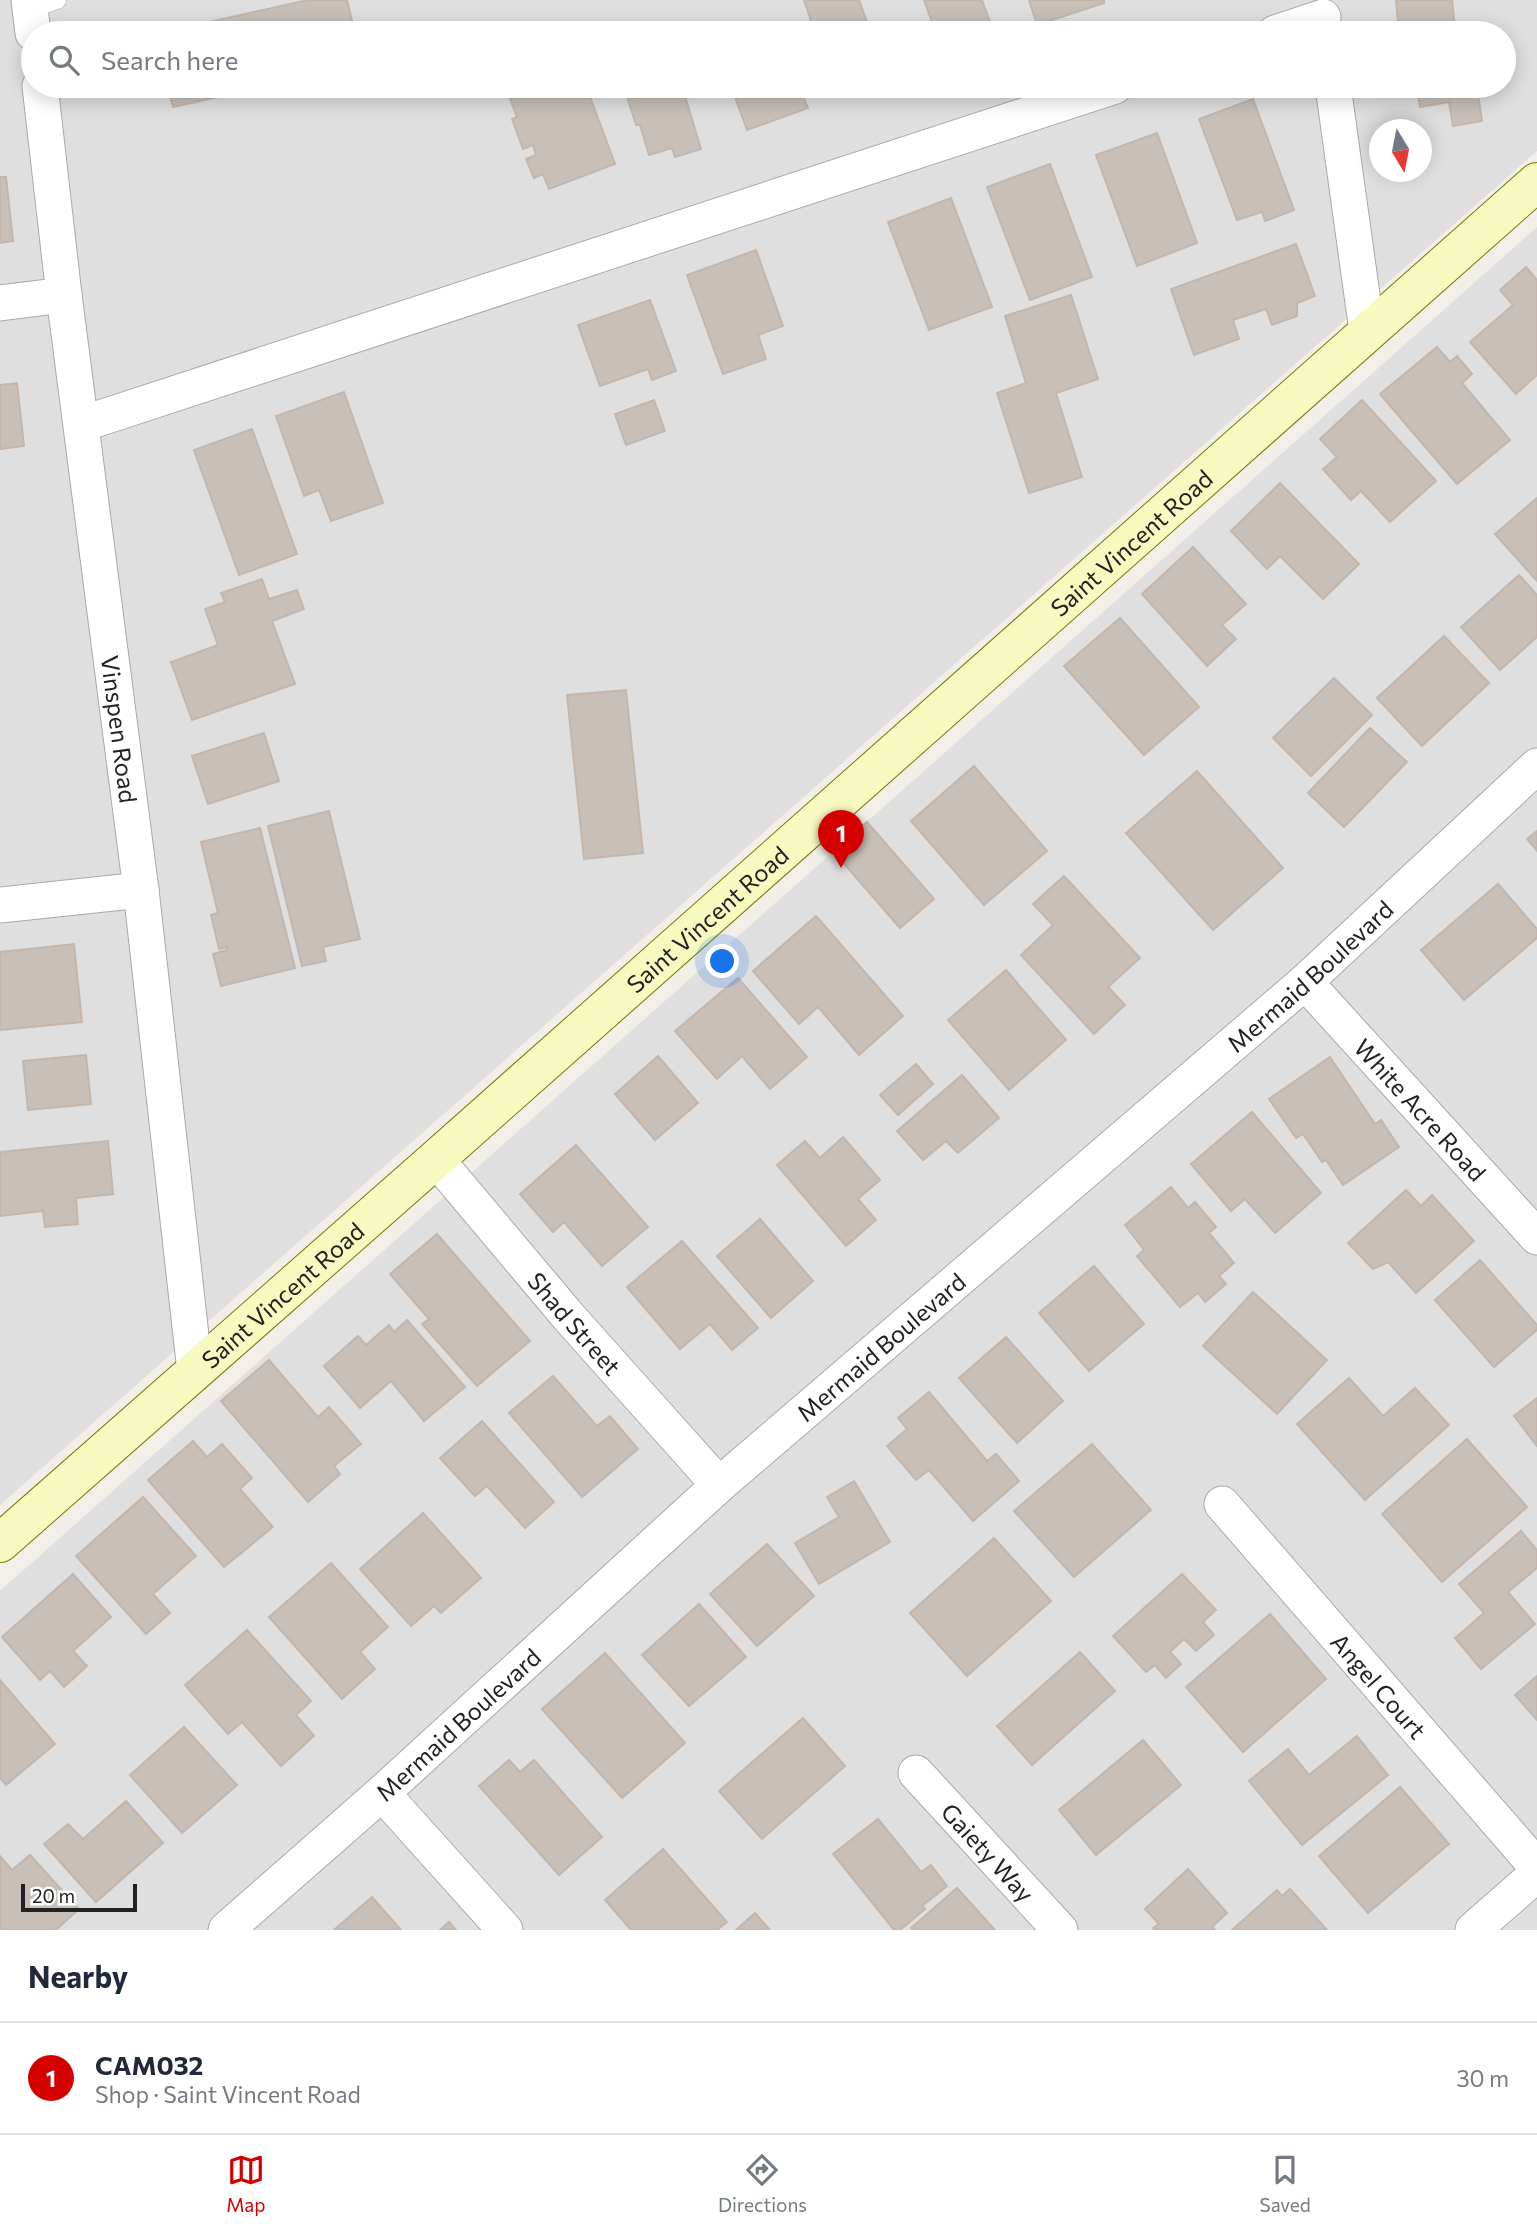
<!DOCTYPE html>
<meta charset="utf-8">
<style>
body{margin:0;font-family:Commissioner,sans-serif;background:#f6f6f7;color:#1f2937}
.compass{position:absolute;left:1369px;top:119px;width:63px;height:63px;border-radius:50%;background:#fff;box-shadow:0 4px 18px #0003;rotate:170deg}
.scale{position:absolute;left:21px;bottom:18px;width:116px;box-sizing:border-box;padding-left:7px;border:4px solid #222;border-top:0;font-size:19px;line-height:24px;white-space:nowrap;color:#222;-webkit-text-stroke:5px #fff;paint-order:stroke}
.you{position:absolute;left:723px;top:962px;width:24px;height:24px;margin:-18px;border:5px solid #fff;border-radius:50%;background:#1a73e8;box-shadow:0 0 0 10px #1a73e833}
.badge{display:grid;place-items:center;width:46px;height:46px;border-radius:50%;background:#d40000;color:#fff;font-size:23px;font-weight:700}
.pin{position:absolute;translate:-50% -58px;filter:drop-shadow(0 2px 4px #0008)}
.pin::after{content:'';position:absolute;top:37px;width:24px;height:21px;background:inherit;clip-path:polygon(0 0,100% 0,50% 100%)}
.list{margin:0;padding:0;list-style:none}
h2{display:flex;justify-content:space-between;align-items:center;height:91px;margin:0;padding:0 28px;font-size:30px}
h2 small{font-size:23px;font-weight:400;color:#747a83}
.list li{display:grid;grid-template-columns:46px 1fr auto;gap:21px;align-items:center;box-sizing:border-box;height:112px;padding:0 28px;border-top:2px solid #e0e1e3}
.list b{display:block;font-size:26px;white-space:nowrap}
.list p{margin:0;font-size:23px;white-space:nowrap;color:#747a83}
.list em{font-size:23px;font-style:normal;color:#747a83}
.icon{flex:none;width:38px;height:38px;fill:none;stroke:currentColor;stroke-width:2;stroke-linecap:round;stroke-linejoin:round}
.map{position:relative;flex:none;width:1537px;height:1930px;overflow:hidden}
.search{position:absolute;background:#fff;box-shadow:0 4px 18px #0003;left:21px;right:21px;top:21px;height:77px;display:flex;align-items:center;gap:18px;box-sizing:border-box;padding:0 24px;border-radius:38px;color:#747a83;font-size:26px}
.sheet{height:203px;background:#fff}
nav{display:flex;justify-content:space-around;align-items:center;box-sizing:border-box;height:98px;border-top:2px solid #e0e1e3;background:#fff;font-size:19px;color:#747a83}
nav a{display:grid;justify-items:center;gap:4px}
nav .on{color:#d40000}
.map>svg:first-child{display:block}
.residential{fill:#e0dfdf;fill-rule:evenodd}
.building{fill:#c7bfb8;stroke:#c4b6ab;stroke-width:2}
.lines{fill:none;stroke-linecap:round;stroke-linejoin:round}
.lane-casing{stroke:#a9a9a9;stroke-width:19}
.street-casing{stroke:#a9a9a9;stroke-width:37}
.secondary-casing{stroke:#707d05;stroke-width:40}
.lane{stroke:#fff;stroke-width:18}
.street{stroke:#fff;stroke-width:35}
.secondary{stroke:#f7fabf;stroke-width:38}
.labels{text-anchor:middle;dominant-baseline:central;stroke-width:6;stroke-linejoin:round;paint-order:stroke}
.street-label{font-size:24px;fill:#222;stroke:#fff}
</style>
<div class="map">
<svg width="1537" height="1930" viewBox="0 0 1537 1930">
<rect width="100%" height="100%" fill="#f2efe9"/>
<g class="residential">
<path d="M0 0H1537V151L0 1505ZM33 33H1504V86H33ZM1380 130H1422V172H1380Z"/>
<path d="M1537 227V1930H0V1591Z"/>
</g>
<g class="building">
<path d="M308 0H347L355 33H160Z"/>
<path d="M804 0H859L871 33H815Z"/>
<path d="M924 0H982L994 33H936Z"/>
<path d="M1029 0H1104V3L1037 25Z"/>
<path d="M1396 0H1452L1455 28 1399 33Z"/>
<path d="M664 25 666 33H636Z"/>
<path d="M168 86H266L173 107Z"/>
<path d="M505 86H586L615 164 549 189 543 174 534 178 526 159 536 155 533 145 523 149 512 119 517 117Z"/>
<path d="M615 86H682L701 149 675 157 672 148 649 155 640 125H636L624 87 616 89Z"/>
<path d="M731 86H799L808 108 747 130Z"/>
<path d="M1417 86H1491L1492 92 1478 95 1482 121 1453 126 1449 102 1420 107Z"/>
<path d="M1253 99 1294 210 1265 221 1262 212 1237 220 1199 119Z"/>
<path d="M1157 133 1197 243 1137 266 1096 155Z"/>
<path d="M1050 164 1092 277 1030 300 987 187Z"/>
<path d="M0 177H6L13 241 0 243Z"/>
<path d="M951 198 992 307 929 330 888 222Z"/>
<path d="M1296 244 1315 296 1297 303V316L1272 325 1266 309 1233 320 1239 339 1194 355 1171 289Z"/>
<path d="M756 250 783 326 758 335 766 359 723 374 687 275Z"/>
<path d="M1526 267 1537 280V375L1516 394 1470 342 1513 305 1500 290Z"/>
<path d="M1071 295 1098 379 1056 393 1082 477 1029 493 997 393 1026 383 1005 316Z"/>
<path d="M650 300 676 371 652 380 648 369 600 386 578 325Z"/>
<path d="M1437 347 1450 362 1457 356 1472 374 1462 383 1510 440 1457 484 1380 394Z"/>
<path d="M17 383 24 446 0 449V385Z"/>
<path d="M344 392 383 503 331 521 319 490 304 496 276 416Z"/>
<path d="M654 400 665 431 626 445 615 414Z"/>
<path d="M1362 400 1436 481 1390 522 1361 491 1351 500 1323 469 1337 457 1320 439Z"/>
<path d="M252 429 297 554 239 575 194 450Z"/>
<path d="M1280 483 1359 564 1323 599 1280 556 1267 569 1231 531Z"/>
<path d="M1537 498V581L1495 534Z"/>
<path d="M1193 547 1246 604 1222 625 1236 639 1207 666 1142 594Z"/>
<path d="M1519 575 1537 595V637L1500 670 1461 627Z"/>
<path d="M262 579 269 599 297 590 304 609 272 621 295 684 192 720 171 662 218 645 205 609 225 602 221 593Z"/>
<path d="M1120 618 1199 707 1144 755 1064 666Z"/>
<path d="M1444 636 1489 683 1422 746 1377 698Z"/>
<path d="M1334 678 1372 715 1311 776 1273 738Z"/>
<path d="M626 690 643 853 584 859 567 695Z"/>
<path d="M1370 728 1407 762 1344 827 1308 793Z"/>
<path d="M264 733 279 781 208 804 192 756Z"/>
<path d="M974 766 1047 851 984 905 911 821Z"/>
<path d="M1197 771 1283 868 1213 930 1126 833Z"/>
<path d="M329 811 360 939 323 947 326 961 302 966 268 826Z"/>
<path d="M867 822 934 899 900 928 833 851Z"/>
<path d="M260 828 295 968 221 986 213 954 227 950V947L219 949 211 915 218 913 201 842Z"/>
<path d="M1537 831V851L1527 839Z"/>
<path d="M1064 876 1140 958 1108 987 1125 1005 1094 1034 1021 955 1053 925 1033 904Z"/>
<path d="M1498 884 1537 929V938L1464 1000 1421 950Z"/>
<path d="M816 916 903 1016 859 1055 818 1007 799 1024 753 971Z"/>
<path d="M74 944 82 1022 0 1030V952Z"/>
<path d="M1006 970 1066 1040 1009 1090 948 1020Z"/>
<path d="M738 978 807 1057 770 1089 742 1056 717 1079 675 1031Z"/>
<path d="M86 1055 91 1104 28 1110 23 1061Z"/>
<path d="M658 1056 698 1103 655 1140 615 1094Z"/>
<path d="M1330 1057 1375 1124 1381 1120 1399 1147 1343 1185 1326 1160 1322 1162 1303 1134 1296 1138 1269 1099Z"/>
<path d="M916 1064 933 1084 898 1115 880 1095Z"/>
<path d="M962 1075 999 1118 958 1153 946 1141 923 1160 897 1131Z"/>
<path d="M1252 1112 1321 1193 1275 1233 1245 1199 1231 1211 1191 1164Z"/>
<path d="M843 1137 880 1180 858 1199 876 1220 846 1246 777 1165 805 1141 820 1158Z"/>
<path d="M108 1141 113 1194 76 1198 78 1224 45 1227 43 1211 0 1216V1152Z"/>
<path d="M576 1145 648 1227 602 1266 564 1222 553 1232 520 1194Z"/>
<path d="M1171 1187 1188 1208 1195 1202 1216 1227 1209 1233 1234 1263 1219 1276 1226 1284 1205 1302 1198 1293 1180 1307 1137 1256 1144 1250 1125 1225Z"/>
<path d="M1406 1190 1421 1206 1432 1195 1474 1241 1416 1293 1388 1262 1373 1269 1348 1243Z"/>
<path d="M760 1219 813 1281 771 1318 717 1256Z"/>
<path d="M437 1234 530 1341 477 1386 422 1324 429 1319 390 1274Z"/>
<path d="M682 1241 758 1328 732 1350 710 1324 680 1349 627 1287Z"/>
<path d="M1480 1260 1537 1325V1330L1494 1367 1435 1300Z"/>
<path d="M1094 1266 1144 1324 1089 1371 1039 1313Z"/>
<path d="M1253 1292 1327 1360 1277 1414 1203 1346Z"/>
<path d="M407 1320 465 1387 424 1421 391 1381 360 1408 324 1366 358 1336 366 1345 389 1325 394 1332Z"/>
<path d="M1006 1337 1063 1401 1017 1443 959 1378Z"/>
<path d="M269 1360 318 1417 329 1407 361 1444 334 1466 340 1474 308 1502 221 1401Z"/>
<path d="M553 1376 597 1426 610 1416 638 1449 582 1497 509 1413Z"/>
<path d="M1349 1378 1383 1416 1415 1388 1449 1425 1365 1500 1297 1424Z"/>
<path d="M929 1392 987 1461 996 1454 1019 1481 973 1521 929 1470 916 1480 887 1446 907 1429 898 1418Z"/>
<path d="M1537 1398V1446L1514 1416Z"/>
<path d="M482 1421 554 1502 525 1528 487 1486 475 1496 440 1458Z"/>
<path d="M1467 1439 1527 1507 1442 1582 1382 1514Z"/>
<path d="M193 1441 207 1457 222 1444 252 1478 240 1489 273 1527 224 1567 148 1480Z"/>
<path d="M1092 1444 1151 1510 1074 1577 1014 1511Z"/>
<path d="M854 1481 890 1542 819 1584 795 1543 839 1517 827 1497Z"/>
<path d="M143 1497 196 1556 153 1594 170 1613 146 1634 76 1556Z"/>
<path d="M423 1513 481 1578 441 1613 434 1606 411 1626 360 1569Z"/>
<path d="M1521 1531 1537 1550V1568L1508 1592 1535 1624 1481 1669 1455 1638 1484 1613 1459 1584Z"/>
<path d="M994 1538 1051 1601 967 1676 910 1613Z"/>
<path d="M767 1544 814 1596 757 1646 710 1594Z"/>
<path d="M331 1563 388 1627 360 1652 375 1669 342 1699 269 1617Z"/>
<path d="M73 1574 111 1617 73 1651 87 1666 64 1687 50 1671 40 1680 2 1637Z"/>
<path d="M1182 1574 1216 1610 1203 1622 1214 1635 1196 1651 1184 1639 1170 1652 1181 1664 1166 1678 1155 1665 1146 1672 1113 1636Z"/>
<path d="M699 1604 746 1657 689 1706 642 1655Z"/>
<path d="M1270 1614 1326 1679 1243 1752 1186 1687Z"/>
<path d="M247 1630 311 1701 296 1715 314 1736 281 1766 242 1722 228 1734 185 1685Z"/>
<path d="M1080 1652 1115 1691 1032 1765 997 1726Z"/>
<path d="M605 1653 685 1743 622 1798 542 1709Z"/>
<path d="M1537 1676V1720L1515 1695Z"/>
<path d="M0 1680 55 1744 6 1785 0 1778Z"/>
<path d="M803 1718 845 1766 762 1839 719 1791Z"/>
<path d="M184 1727 237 1785 182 1833 130 1775Z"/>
<path d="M1357 1736 1388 1775 1302 1845 1249 1781 1288 1749 1309 1775Z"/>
<path d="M1143 1740 1181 1785 1096 1855 1059 1810Z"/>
<path d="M509 1760 520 1772 534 1760 602 1837 559 1875 479 1786Z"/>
<path d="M1400 1787 1449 1844 1368 1913 1319 1856Z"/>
<path d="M126 1801 163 1843 96 1902 44 1844 68 1824 83 1839Z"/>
<path d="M878 1819 921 1872 931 1865 947 1886 922 1906 925 1909 900 1930H894L833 1854Z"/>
<path d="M663 1849 727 1922 717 1930H631L605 1900Z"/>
<path d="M30 1855 79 1909 56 1930H0V1856L12 1870Z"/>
<path d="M1188 1869 1227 1913 1212 1927 1215 1930H1155L1153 1928 1159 1924 1145 1909Z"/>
<path d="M957 1888 995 1930H913L911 1928Z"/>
<path d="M1290 1889 1327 1930H1232L1277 1890 1282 1896Z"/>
<path d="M372 1897 401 1930H334Z"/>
<path d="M755 1913 770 1930H736Z"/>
<path d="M449 1922 456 1930H440Z"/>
</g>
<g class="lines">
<defs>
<path id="lane" d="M30 9 57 0"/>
<g id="street">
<path d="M29 0 33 33"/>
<path d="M1275 33 1323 17"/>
<path id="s1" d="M40 86 64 295 141 890 195 1371"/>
<path d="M1333 86 1367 331"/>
<path d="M0 303 64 295"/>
<path d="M82 424 1115 86"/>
<path d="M0 905 141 890"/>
<path id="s2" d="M1305 982 1537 1237"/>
<path id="s3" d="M436 1159 568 1316 719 1485"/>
<path id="s4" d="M1222 1504 1537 1867"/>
<path id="s5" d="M916 1773 1060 1930"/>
<path d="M382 1793 505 1930"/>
<path id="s6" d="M226 1930 382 1793 719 1485 1305 982 1537 766"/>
<path d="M1473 1930 1537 1874"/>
</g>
<g id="secondary">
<path id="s7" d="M0 1543 436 1159 1537 182"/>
</g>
</defs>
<use href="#lane" class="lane-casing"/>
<use href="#street" class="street-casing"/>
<use href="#secondary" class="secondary-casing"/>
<use href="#lane" class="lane"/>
<use href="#street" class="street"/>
<use href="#secondary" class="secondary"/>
</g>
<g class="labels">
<g class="street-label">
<text stroke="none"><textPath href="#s7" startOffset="1510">Saint Vincent Road</textPath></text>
<text stroke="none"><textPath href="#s1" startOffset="648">Vinspen Road</textPath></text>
<text stroke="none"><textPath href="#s7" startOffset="943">Saint Vincent Road</textPath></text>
<text stroke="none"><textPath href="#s6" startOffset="1444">Mermaid Boulevard</textPath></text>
<text stroke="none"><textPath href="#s2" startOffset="172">White Acre Road</textPath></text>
<text stroke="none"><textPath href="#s7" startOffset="376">Saint Vincent Road</textPath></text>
<text stroke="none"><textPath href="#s3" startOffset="215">Shad Street</textPath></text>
<text stroke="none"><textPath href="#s6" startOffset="877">Mermaid Boulevard</textPath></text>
<text stroke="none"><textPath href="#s4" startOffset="240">Angel Court</textPath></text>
<text stroke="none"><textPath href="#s6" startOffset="310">Mermaid Boulevard</textPath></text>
<text stroke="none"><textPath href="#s5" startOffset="107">Gaiety Way</textPath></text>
</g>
</g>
</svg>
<svg class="compass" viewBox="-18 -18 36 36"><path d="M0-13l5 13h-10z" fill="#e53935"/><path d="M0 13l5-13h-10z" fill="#747a83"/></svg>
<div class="scale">20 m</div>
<div class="you"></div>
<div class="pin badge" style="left:841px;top:868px">1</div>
<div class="search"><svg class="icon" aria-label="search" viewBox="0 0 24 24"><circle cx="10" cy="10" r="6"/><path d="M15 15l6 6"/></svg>Search here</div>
</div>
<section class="sheet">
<h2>Nearby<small></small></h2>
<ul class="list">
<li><span class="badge">1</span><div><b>CAM032</b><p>Shop · Saint Vincent Road</p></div><em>30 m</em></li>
</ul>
</section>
<nav>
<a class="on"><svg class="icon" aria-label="map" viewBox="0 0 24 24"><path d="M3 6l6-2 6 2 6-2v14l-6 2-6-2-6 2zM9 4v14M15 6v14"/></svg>Map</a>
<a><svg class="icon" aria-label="directions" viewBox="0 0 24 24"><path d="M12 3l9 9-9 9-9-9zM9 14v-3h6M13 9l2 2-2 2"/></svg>Directions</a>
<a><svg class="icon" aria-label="saved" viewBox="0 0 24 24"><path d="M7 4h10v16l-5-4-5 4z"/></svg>Saved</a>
</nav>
